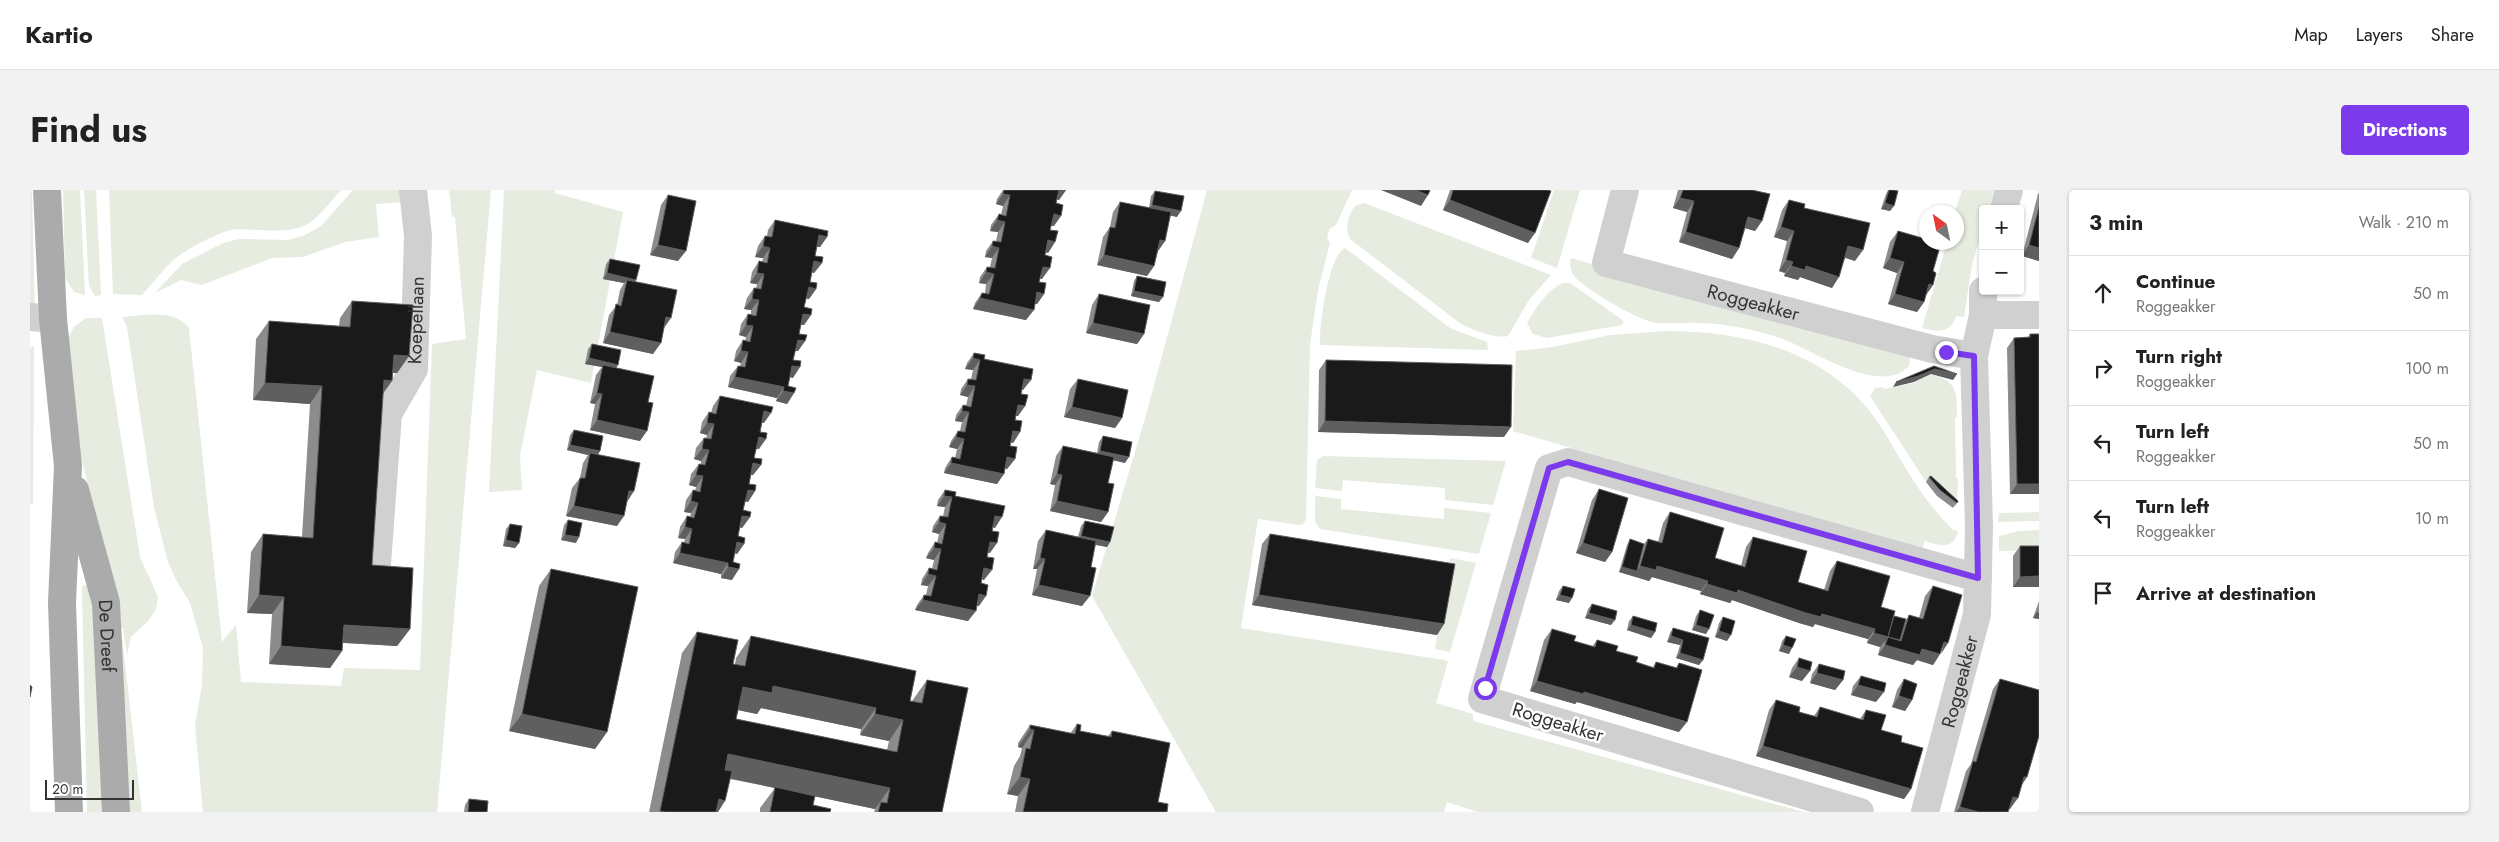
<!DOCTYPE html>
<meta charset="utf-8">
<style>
body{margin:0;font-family:Jost,sans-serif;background:#f2f2f2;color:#222}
.controls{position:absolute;right:15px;top:15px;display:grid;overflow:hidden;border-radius:5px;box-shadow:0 1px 4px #0004}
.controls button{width:45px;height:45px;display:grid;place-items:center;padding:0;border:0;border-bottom:1px solid #e0e0e0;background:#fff;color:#222;font:25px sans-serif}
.compass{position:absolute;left:1889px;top:15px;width:45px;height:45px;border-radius:50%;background:#fff;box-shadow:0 1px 4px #0004;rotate:327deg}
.scale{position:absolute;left:15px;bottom:12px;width:89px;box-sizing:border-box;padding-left:5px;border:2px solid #333;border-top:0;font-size:14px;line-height:18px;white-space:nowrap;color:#333;-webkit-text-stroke:4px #fff;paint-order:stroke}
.stop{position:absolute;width:15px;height:15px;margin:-11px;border:4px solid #7c3aed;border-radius:50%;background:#fff}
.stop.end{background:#7c3aed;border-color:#fff;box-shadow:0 1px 5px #0008}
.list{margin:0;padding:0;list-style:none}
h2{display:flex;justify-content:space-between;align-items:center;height:65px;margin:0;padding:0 20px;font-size:21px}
h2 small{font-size:16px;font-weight:400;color:#767676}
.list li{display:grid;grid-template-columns:32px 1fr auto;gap:15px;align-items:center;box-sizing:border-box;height:75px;padding:0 20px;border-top:1px solid #e0e0e0}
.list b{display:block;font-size:19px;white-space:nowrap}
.list p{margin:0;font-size:16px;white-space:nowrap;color:#767676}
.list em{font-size:16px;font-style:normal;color:#767676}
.icon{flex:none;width:28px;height:28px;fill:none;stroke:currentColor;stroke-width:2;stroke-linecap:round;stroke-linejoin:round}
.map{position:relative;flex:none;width:2009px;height:622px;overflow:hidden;border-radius:5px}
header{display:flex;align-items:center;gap:30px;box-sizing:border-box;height:70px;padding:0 25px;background:#fff;border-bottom:1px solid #e0e0e0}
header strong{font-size:24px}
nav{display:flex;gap:28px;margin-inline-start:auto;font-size:18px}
.intro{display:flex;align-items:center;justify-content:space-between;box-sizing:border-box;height:120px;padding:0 30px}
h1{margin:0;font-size:35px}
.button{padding:12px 22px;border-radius:5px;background:#7c3aed;color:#fff;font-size:18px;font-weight:700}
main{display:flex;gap:30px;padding:0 30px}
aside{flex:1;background:#fff;border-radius:5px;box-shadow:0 1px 4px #0004}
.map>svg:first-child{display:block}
.green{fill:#e6ecdf}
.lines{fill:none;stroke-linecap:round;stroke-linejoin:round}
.minor{stroke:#d0d0d0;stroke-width:28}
.major{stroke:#ababab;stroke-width:28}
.wall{fill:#8c8c8c;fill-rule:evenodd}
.shaded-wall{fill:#5f5f5f}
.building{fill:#1a1a1a;stroke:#5f5f5f;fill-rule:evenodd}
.route{stroke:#7c3aed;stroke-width:6}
.labels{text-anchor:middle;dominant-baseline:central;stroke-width:5;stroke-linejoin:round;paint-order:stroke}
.street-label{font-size:19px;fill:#333;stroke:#fff}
</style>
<header>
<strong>Kartio</strong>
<nav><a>Map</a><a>Layers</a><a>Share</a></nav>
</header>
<div class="intro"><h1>Find us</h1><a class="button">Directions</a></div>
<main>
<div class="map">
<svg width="2009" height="622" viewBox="0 0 2009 622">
<rect width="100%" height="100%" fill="#fff"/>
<g class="green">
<path d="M0 0H2L5 123 0 118Z"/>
<path d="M33 0H50L55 105 44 102 35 88Z"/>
<path d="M54 0H66L71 105 65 106 59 96Z"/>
<path d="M79 0H311C282 33 279 43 232 40 221 40 208 38 197 41 184 45 157 59 146 68 134 78 123 93 112 105L83 104Z"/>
<path d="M323 0H372L374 12 346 14 349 47 315 52 273 67 242 68 172 95 151 90 125 103 152 74 193 53 209 49 258 50 275 45 291 36Z"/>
<path d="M419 0H461L407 622H173L165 535 172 494 173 458 160 413 146 390 138 372 124 317 97 137 92 127C114 126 144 118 159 138L192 452 206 435 211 492 311 496 314 478 390 480 402 154 436 149 425 27H422Z"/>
<path d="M474 0H525V3L593 22 561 193 507 180 490 266 492 300 459 302Z"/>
<path d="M1177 0H1322L1306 35 1300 38 1297 48 1300 53 1288 100 1280 155 1276 329 1273 334 1268 335 1228 329 1211 438 1414 470 1418 472 1406 513 1443 524V531L1774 622H1448L1417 612 1414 622H1186L1062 406 1116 225Z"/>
<path d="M1524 0H1550L1527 78 1501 68Z"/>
<path d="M1932 0H1964L1959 19H1953V38L1942 74 1934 127 1926 126C1921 144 1907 142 1892 138L1917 53 1926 52 1925 22Z"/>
<path d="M1334 13 1521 85 1499 110 1478 146C1464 149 1444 140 1431 134L1320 49C1315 36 1317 28 1325 16Z"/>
<path d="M1315 58 1420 138 1457 152 1458 160 1290 155C1289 137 1298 66 1315 58Z"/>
<path d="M1541 68 1880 167 1879 176C1851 207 1782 160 1753 149 1727 140 1698 134 1671 133 1655 132 1638 135 1622 132 1607 129 1553 98 1544 86 1541 81 1539 74 1541 68Z"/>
<path d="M1533 93H1540L1591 129 1594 132 1592 135 1517 148 1503 144 1497 133C1507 116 1516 101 1533 93Z"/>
<path d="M56 128H72L110 367 128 407 126 419 119 430 101 447 97 465 93 438H91L112 622H91L67 332 48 255 38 148 44 137Z"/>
<path d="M1637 141C1716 141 1796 161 1845 228 1861 251 1873 276 1889 299 1899 314 1911 327 1923 340L1928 341C1924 360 1910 356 1895 351L1892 360 1483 241 1486 161 1523 157 1580 145Z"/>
<path d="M4 156 3 314H0V158Z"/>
<path d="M1901 184C1929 193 1926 201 1927 227L1925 228 1926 288 1928 289 1927 317 1896 292 1840 206 1845 198 1853 197 1854 199 1884 193Z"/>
<path d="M1293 266 1476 271 1463 315 1415 310V298L1313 290 1312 301 1285 298 1287 270Z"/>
<path d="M1285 306 1311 309V319L1414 329V318L1461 323 1449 364 1290 339 1285 332Z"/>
<path d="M2009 322V331L1968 332 1969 323Z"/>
<path d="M2009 340V360L1969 361V346L1988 341Z"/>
<path d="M1420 368 1446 373 1420 462 1405 459Z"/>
<path d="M62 394 75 622H57L52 402V396Z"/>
</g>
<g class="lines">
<g class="minor">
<path id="s1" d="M1595 0 1576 73 1902 159 1944 166"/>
<path d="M1974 19 1979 0"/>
<path d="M1953 125H2009"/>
<path d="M0 127 23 129"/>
<path id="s2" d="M347 374 358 224 384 179 388 46 383 0"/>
<path d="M1830 622 1452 509 1519 278 1538 272 1948 388"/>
<path id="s3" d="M1895 622 1947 424 1949 335 1944 166 1953 125V101"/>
</g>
<g class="major">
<path d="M17 0 23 129 38 276 32 413 39 622"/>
<path id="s4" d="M45 300 76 413 86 622"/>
</g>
</g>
<g class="wall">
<path d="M973 0H1036L1029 10 1027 9 1024 36H1021L1020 40 1025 52 1018 63 1016 62 1012 89 1010 88 1009 92 1014 104 1007 114H1005L996 130 943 119 945 113 952 103H955L956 94 949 93 950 87 957 77H960L962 68 955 67 956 61 963 51H966L968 42 960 41 961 35 969 24 971 25 973 16 966 14 967 9Z"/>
<path d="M1420 0H1518L1498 53 1413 20Z"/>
<path d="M1648 0H1722L1732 31 1725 41 1715 38 1709 58 1702 69 1649 52 1657 22 1643 18Z"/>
<path d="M1858 0H1864L1860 21 1851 19 1856 4Z"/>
<path d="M2009 0V71L1992 66Z"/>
<path d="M1125 1 1147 27 1140 25 1135 51 1128 61 1124 76 1117 86 1067 75 1073 47 1080 37 1083 22 1090 12 1119 18 1121 6Z"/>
<path d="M638 5 648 71 620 65 631 15Z"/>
<path d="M1759 10 1774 18 1825 71 1815 68 1802 98 1770 87 1768 90 1754 86 1755 83 1749 81 1757 51 1744 47 1752 20Z"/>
<path d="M745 30 797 47 790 57H787L785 66 792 73 784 83 782 82 780 92 786 99 779 109 776 108 774 117 781 125 774 135H771L769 144 775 151 768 161H765L763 170V188L760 187 758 196 764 203 757 214 746 211 747 208 698 197 700 186 708 176H710L711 173 704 171 706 161 713 150 715 151 716 147 709 145 711 134 718 124H721V120L714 119 717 108 724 98H726L727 94 720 93 722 82 729 71 732 72 733 68 725 67 728 56 735 46H737L738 40Z"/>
<path d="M1868 41 1903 81V95L1896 105 1894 112 1887 122 1858 114 1867 83 1853 78 1860 52Z"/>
<path d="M580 69 605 91 634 138 623 164 573 153 579 125 587 115 590 100 594 93 573 89 576 74Z"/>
<path d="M1107 86 1129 112 1101 106 1104 91Z"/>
<path d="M1069 104 1114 144 1107 154 1056 143 1062 115Z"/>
<path d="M322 111 379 166 367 183H363L353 204 342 375 380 439 367 456 313 453 312 461 300 478 239 474 242 424 217 423 221 362 233 344 272 347 280 214 223 210 226 149 239 131 309 136 310 128Z"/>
<path d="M2000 144 2009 304H1980L1977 158 1984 148H1998Z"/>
<path d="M562 154 588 175 586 178 610 251 560 240 565 214 560 213 566 185 572 177 555 174 558 159Z"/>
<path d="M944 163 954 169 993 200H991V204L995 216 988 226H986L985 230 990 242 983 253 980 252V256L985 269 977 279 975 278 967 294 914 283 915 278 922 267 925 268 927 259 919 257 921 251 928 241H930L932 232 925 231 926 225 933 215 936 216 938 207 930 205 931 199 938 189H941L943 180 935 179 937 173Z"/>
<path d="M1296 170 1474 247 1288 242 1289 180Z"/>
<path d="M1048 189 1092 228 1085 238 1034 227 1040 199Z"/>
<path d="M690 206 734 233H732L730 242 729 259H726L724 268 731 275 723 285H721L719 294 725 301 718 312 715 311 713 320 720 327 712 338 710 337 708 346 714 354 707 364 704 363 703 372 702 390 691 388V384L643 373 645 362 652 352 654 353 655 349 648 348 650 337 657 326 660 327 661 323 654 322 656 310 663 300 665 301 666 297 659 295 661 284 669 274H671V271L664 269 666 258 674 248H676L677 245 670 243 672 232 679 222 681 223 683 216Z"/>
<path d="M544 240 570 261 568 264 597 312 587 336 536 326 542 298 550 288 553 273 558 265 537 260 540 245Z"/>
<path d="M1073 246 1095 273 1083 270 1078 293V322L1071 332 1020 321 1025 295 1020 294 1026 266 1033 256 1067 263 1069 252Z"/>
<path d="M1899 287 1928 311 1923 318 1907 306 1896 292Z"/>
<path d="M1569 299 1582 362 1575 372 1546 363 1562 310Z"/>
<path d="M915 300 925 306 965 338 963 337 960 363H957L954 390 952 389 949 416 947 415 938 431 885 420 887 415 894 405H896L898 396 891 395 892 389 899 378 902 379 904 370 896 368 898 363 905 352 907 353 909 344 902 342 903 336 910 326H913L915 317 907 316 908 310Z"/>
<path d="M1640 322 1685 368 1711 376 1716 357 1723 347 1768 392 1794 400 1800 381 1807 371 1851 417 1864 426 1876 430 1879 425 1889 428 1895 406 1903 396 1910 464 1903 475 1887 470 1883 475 1848 465 1850 457 1837 453 1838 449 1785 434 1783 437 1769 433 1702 410 1700 413 1670 404 1671 401 1622 387 1619 391 1589 382 1597 355 1600 349 1614 354 1618 349 1628 352 1633 333Z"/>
<path d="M538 330 546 353 531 350 534 335Z"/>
<path d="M1055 331 1080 352 1077 357 1065 355 1052 416 1002 405 1007 379H1003L1008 351 1016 340 1048 347 1051 336Z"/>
<path d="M480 334 489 353 485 358 473 356 476 339Z"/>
<path d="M1240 344 1414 434 1407 445 1222 415 1232 354Z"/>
<path d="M1990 356H2009V397H1983V366Z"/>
<path d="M521 379 577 542 565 559 479 541 509 396Z"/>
<path d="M1533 396 1539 413 1526 410 1529 401Z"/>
<path d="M2009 411V429L2003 428Z"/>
<path d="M1562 414 1581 435 1555 428 1558 419Z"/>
<path d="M1670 420 1676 444 1662 440 1666 426Z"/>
<path d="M1603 426 1625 442 1621 448 1597 440 1599 431Z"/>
<path d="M1693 427 1697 451 1685 447 1689 433Z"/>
<path d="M1643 438 1673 470 1669 475 1646 468 1650 455 1637 452 1640 443Z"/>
<path d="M1522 439 1544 451 1562 457 1567 450 1606 472 1623 477 1626 472 1646 478 1649 473V542L1547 512 1545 514 1500 501 1514 450Z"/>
<path d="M667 442 703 474H705L706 468 721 446 880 511H882L897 490 912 622H844L845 619 784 606 783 615 800 622H730V618L745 598 700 589 688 622H619L652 463ZM731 518 831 539 830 545 859 551 857 560 706 529 708 520 727 524Z"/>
<path d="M1756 446 1759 464 1749 461 1752 451Z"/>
<path d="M1769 468 1772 491 1759 487 1762 478Z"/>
<path d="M1789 474 1813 490 1805 500 1780 493 1782 484Z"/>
<path d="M1831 486 1846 512 1821 505 1823 496Z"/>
<path d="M1874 489 1882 510 1875 521 1862 517 1867 500Z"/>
<path d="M1970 489 1991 596 1980 619 1979 618 1978 622H1924L1936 581 1941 574 1963 499Z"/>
<path d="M1746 510 1769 522 1784 526 1790 517 1830 529 1836 520 1851 540 1871 552 1881 599 1874 609 1726 566 1739 520Z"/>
<path d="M1047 534 1050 541 1078 546 1082 541 1128 612 1137 622H985L988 606 977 604 984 576 990 566 992 558 988 557V553L1000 535 1040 544Z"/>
<path d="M439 609 457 622H434L435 615Z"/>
</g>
<g class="shaded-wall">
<path d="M1028 0H1036L1029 10 1022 8Z"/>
<path d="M1351 0H1385L1398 5 1391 16Z"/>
<path d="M973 4 980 5 973 16 966 14Z"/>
<path d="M1650 8 1664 11 1657 22 1643 18Z"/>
<path d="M1420 10 1505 43 1498 53 1413 20Z"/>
<path d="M1855 13 1864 16 1860 21 1851 19Z"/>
<path d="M1122 15 1151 21 1147 27 1118 21Z"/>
<path d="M1024 24 1031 26 1024 36 1017 35Z"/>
<path d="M1718 27 1732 31 1725 41 1711 37Z"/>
<path d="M967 30 975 32 968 42 960 41Z"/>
<path d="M1751 37 1764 41 1757 51 1744 47Z"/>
<path d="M1656 42 1709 58 1702 69 1649 52Z"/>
<path d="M789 45 797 47 790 57 782 56Z"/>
<path d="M1018 50 1025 52 1018 63 1011 61Z"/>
<path d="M1130 50 1135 51 1128 61 1123 60Z"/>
<path d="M628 55 656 61 648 71 620 65Z"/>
<path d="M1999 55 2009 58V71L1992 66Z"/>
<path d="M733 56 740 58 733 68 725 67Z"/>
<path d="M962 56 969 58 962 68 955 67Z"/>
<path d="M1818 56 1833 60 1825 71 1811 66Z"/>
<path d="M1074 65 1124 76 1117 86 1067 75Z"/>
<path d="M1860 68 1874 72 1867 83 1853 78Z"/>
<path d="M1756 70 1763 72 1755 83 1749 81Z"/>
<path d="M784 71 792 73 784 83 777 81Z"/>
<path d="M1761 76H1776L1809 87 1802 98 1770 87 1768 90 1754 86Z"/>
<path d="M1013 77 1020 78 1012 89 1005 87Z"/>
<path d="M956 82 964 84 956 94 949 93Z"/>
<path d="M577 83 606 90 603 95 597 90 594 93 573 89Z"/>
<path d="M727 83 734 84 727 94 720 93Z"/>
<path d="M1899 94 1903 95 1896 105Z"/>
<path d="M779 97 786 99 779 109 771 107Z"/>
<path d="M1104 101 1133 107 1129 112 1101 106Z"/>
<path d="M1007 102 1014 104 1007 114 1000 113Z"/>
<path d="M1865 104 1894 112 1887 122 1858 114Z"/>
<path d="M950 108 1004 120 996 130 943 119Z"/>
<path d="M722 109 729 110 721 120 714 119Z"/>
<path d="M773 124 781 125 774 135 766 134Z"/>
<path d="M636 127 641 128 634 138Z"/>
<path d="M1063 133 1114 144 1107 154 1056 143Z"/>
<path d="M716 135 723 136 716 147 709 145Z"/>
<path d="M580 142 631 153 623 164 573 153Z"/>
<path d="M768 150 775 151 768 161 760 160Z"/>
<path d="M711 161 718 162 711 173 704 171Z"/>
<path d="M364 165 379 166 367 183H352Z"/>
<path d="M559 168 588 175 584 180 573 175 572 177 555 174Z"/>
<path d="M943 168 950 170 943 180 935 179Z"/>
<path d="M762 176 770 177 763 188 755 186Z"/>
<path d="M1905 179 1927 184 1923 190 1901 184 1884 192 1863 197 1866 192Z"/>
<path d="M705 187 754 197 747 208 698 197Z"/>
<path d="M994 189 1001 190 993 200 986 199Z"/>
<path d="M354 190 362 191 350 208Z"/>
<path d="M235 193 292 196 280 214 223 210Z"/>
<path d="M937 195 945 196 938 207 930 205Z"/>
<path d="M753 201 764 203 757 214 746 211Z"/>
<path d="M567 203 572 204 565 214 560 213Z"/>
<path d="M988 215 995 216 988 226 981 225Z"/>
<path d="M1042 217 1092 228 1085 238 1034 227Z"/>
<path d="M734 221 741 223 734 233 727 232Z"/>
<path d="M932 221 939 222 932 232 925 231Z"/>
<path d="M567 230 617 241 610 251 560 240Z"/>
<path d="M1295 231 1481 237 1474 247 1288 242Z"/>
<path d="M677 233 684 234 677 245 670 243Z"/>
<path d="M983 241 990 242 983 253 975 251Z"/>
<path d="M729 247 736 249 729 259 721 258Z"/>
<path d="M926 247 934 249 927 259 919 257Z"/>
<path d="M540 255 570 261 566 267 560 263 558 265 537 260Z"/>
<path d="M672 259 679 260 671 271 664 269Z"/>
<path d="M1070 261 1099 267 1095 273 1066 266Z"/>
<path d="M977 267 985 269 977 279 970 277Z"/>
<path d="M723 273 731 275 723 285 716 284Z"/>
<path d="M921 273 974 284 967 294 914 283Z"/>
<path d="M1027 284 1032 285 1025 295 1020 294Z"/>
<path d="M666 285 673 286 666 297 659 295Z"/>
<path d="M1987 294H2009V304H1980Z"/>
<path d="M718 300 725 301 718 312 710 310Z"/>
<path d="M599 301H604L597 312Z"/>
<path d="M914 306 922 307 915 317 907 316Z"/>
<path d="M661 311 668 313 661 323 654 322Z"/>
<path d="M1027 311 1078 322 1071 332 1020 321Z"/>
<path d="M544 316 594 326 587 336 536 326Z"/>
<path d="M712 326 720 327 712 338 705 336Z"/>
<path d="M965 326 972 327 965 338 958 336Z"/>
<path d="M909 332 916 334 909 344 902 342Z"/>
<path d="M655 337 662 339 655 349 648 348Z"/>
<path d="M535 345 549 347 546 353 531 350Z"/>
<path d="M1051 346 1080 352 1077 357 1048 351Z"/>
<path d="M476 350 489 353 485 358 473 356Z"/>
<path d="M707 352 714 354 707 364 700 362Z"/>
<path d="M960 352 967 353 960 363 953 362Z"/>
<path d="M1553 353 1582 362 1575 372 1546 363Z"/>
<path d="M904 358 911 359 904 370 896 368Z"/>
<path d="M650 363 698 373 691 384 643 373Z"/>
<path d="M1010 368 1015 369 1007 379H1003Z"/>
<path d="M1610 376H1627L1678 391 1671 401 1622 387 1619 391 1589 382 1592 377 1607 381Z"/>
<path d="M698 377 709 379 702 390 691 388Z"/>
<path d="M954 378 962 380 954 390 947 388Z"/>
<path d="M898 384 906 386 898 396 891 395Z"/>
<path d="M2009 386V397H1983L1990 387Z"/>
<path d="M1677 394 1708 400 1845 439 1838 449 1785 434 1783 437 1769 433 1702 410 1700 413 1670 404Z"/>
<path d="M1009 395 1060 406 1052 416 1002 405Z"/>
<path d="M949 404 956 406 949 416 942 414Z"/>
<path d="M229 405 254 407 242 424 217 423Z"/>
<path d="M1229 405 1414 434 1407 445 1222 415Z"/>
<path d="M1530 405 1542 408 1539 413 1526 410Z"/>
<path d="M893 410 946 421 938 431 885 420Z"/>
<path d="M2007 422 2009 423V429L2003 428Z"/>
<path d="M1559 423 1585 430 1581 435 1555 428Z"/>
<path d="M314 435 380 439 367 456 302 452Z"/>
<path d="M1601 435 1625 442 1621 448 1597 440Z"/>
<path d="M1666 435 1679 439 1676 444 1662 440Z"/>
<path d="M1689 441 1701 445 1697 451 1685 447Z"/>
<path d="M1844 443 1858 447 1850 457 1837 453Z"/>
<path d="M1641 446 1653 450 1650 455 1637 452Z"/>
<path d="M1914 452 1918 453 1911 464Z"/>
<path d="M1753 455 1762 458 1759 464 1749 461Z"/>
<path d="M1855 455 1892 459 1910 464 1903 475 1887 470 1883 475 1848 465Z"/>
<path d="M251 456 312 461 300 478 239 474Z"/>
<path d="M1650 463 1673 470 1669 475 1646 468Z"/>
<path d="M1767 477 1780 481 1772 491 1759 487Z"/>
<path d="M1787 483 1813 490 1805 500 1780 493Z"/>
<path d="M1507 491 1554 502 1657 532 1649 542 1547 512 1545 514 1500 501Z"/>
<path d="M1828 495 1854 502 1846 512 1821 505Z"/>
<path d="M743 496 846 518 831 539 731 518 727 524 698 518 713 497Z"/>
<path d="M1869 506 1882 510 1875 521 1862 517Z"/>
<path d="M492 524 577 542 565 559 479 541Z"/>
<path d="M845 524 873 530 859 551 830 545Z"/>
<path d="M1000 539 1004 540 992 558 988 557Z"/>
<path d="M1733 556 1881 599 1874 609 1726 566Z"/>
<path d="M698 564 860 598 845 619 684 585Z"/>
<path d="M990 587 1000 589 988 606 977 604Z"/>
<path d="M1994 587H1997L1990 598Z"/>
<path d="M1983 607 1988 608 1980 619 1975 617Z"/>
<path d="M689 609 695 611 688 622H680Z"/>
<path d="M1930 617 1949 622H1926Z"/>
</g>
<g class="building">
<path d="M974 0H1029L1026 13 1033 15 1031 26 1024 24 1020 40 1028 41 1025 52 1018 50 1015 65 1022 67 1020 78 1013 77 1009 92 1016 93 1014 104 1007 102 1004 120 950 108 952 103 959 104 964 84 956 82 957 77 965 78 969 58 962 56 963 51 971 52 975 32 967 30 969 24 976 26 980 5 973 4Z"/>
<path d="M1385 0H1400L1398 5Z"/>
<path d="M1423 0H1518L1521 1 1505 43 1420 10Z"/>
<path d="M1653 0H1722L1740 4 1732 31 1718 27 1709 58 1656 42 1664 11 1650 8Z"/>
<path d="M1859 0H1864L1868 1 1864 16 1855 13Z"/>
<path d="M1125 1 1154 6 1151 21 1122 15Z"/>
<path d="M638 5 666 11 656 61 628 55Z"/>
<path d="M1759 10 1775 14 1774 18 1840 33 1833 60 1818 56 1809 87 1776 76 1775 80 1761 76 1763 72 1756 70 1764 41 1751 37Z"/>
<path d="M1090 12 1141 22 1135 51 1130 50 1124 76 1074 65 1080 37 1085 38Z"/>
<path d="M2009 17V58L1999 55Z"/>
<path d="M745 30 798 41 797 47 789 45 785 66 793 67 792 73 784 71 780 92 787 93 786 99 779 97 774 117 782 119 781 125 773 124 769 144 777 145 775 151 768 150 763 170 771 171 770 177 762 176 758 196 766 198 764 203 753 201 754 197 705 187 708 176 715 177 718 162 711 161 713 150 720 152 723 136 716 135 718 124 726 126 729 110 722 109 724 98 731 99 734 84 727 83 729 71 737 73 740 58 733 56 735 46 742 47Z"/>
<path d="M1868 41 1896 49V52L1911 53 1903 81 1906 83 1903 95 1899 94 1894 112 1865 104 1874 72 1860 68Z"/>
<path d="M580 69 610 75 606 90 577 83Z"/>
<path d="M1107 86 1136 92 1133 107 1104 101Z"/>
<path d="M597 90 647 100 641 128 636 127 631 153 580 142 586 114 591 116Z"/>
<path d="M1069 104 1120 115 1114 144 1063 133Z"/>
<path d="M322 111 383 115 379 166 364 165 362 191 354 190 342 375 383 378 380 439 314 435 312 461 251 456 254 407 229 405 233 344 283 348 292 196 235 193 239 131 320 137Z"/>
<path d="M2000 144H2009V294H1987L1984 148 2000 147Z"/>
<path d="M562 154 591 160 588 175 559 168Z"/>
<path d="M944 163 955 165 954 169 1003 179 1001 190 994 189 991 204 998 205 995 216 988 215 985 230 992 231 990 242 983 241 980 256 987 257 985 269 977 267 974 284 921 273 922 267 930 269 934 249 926 247 928 241 935 242 939 222 932 221 933 215 941 217 945 196 937 195 938 189 946 190 950 170 943 168Z"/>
<path d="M1296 170 1482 175 1481 237 1295 231Z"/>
<path d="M573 175 624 186 618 212 623 213 617 241 567 230 572 204 567 203Z"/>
<path d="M1904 176 1927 184 1905 179 1888 186 1866 192Z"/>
<path d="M1048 189 1098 200 1092 228 1042 217Z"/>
<path d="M690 206 743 217 741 223 734 221 730 242 737 243 736 249 729 247 724 268 732 269 731 275 723 273 719 294 726 295 725 301 718 300 713 320 721 322 720 327 712 326 708 346 715 348 714 354 707 352 703 372 710 374 709 379 698 377V373L650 363 652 352 659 354 662 339 655 337 657 326 664 328 668 313 661 311 663 300 670 302 673 286 666 285 669 274 675 275 679 260 672 259 674 248 681 249 684 234 677 233 679 222 686 224Z"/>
<path d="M544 240 573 246 570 261 540 255Z"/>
<path d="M1073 246 1102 252 1099 267 1070 261Z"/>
<path d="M1033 256 1084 267 1078 293 1084 294 1078 322 1027 311 1032 285 1027 284Z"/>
<path d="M560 263 610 273 604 301H599L594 326 544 316 550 288H555Z"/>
<path d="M1901 286 1928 311 1927 313 1910 300 1899 287Z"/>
<path d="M1569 299 1598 308 1582 362 1553 353Z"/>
<path d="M915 300 926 302 925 306 975 316 972 327 965 326 962 341 969 342 967 353 960 352 957 367 964 368 962 380 954 378 951 393 958 395 956 406 949 404 946 421 893 410 894 405 901 406 906 386 898 384 899 378 907 380 911 359 904 358 905 352 912 354 916 334 909 332 910 326 918 327 922 307 914 306Z"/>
<path d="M1640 322 1694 338 1685 368 1715 377 1723 347 1777 361 1768 392 1798 401 1807 371 1860 386 1851 417 1865 421 1858 447 1844 443 1845 439 1792 424 1791 427 1776 423 1708 400 1707 403 1677 394 1678 391 1627 376 1626 380 1610 376 1618 349 1632 353Z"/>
<path d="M538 330 552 333 549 347 535 345Z"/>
<path d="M1055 331 1084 337 1080 352 1051 346Z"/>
<path d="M480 334 492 336 489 353 476 350Z"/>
<path d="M1016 340 1066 351 1061 377 1066 378 1060 406 1009 395 1015 369 1010 368Z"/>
<path d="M1240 344 1425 374 1414 434 1229 405Z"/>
<path d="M1600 349 1614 354 1607 381 1592 377Z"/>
<path d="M1990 356H2009V386L1990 387Z"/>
<path d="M521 379 608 397 577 542 492 524Z"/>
<path d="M1533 396 1545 399 1542 408 1530 405Z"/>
<path d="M1903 396 1932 405 1918 453 1914 452 1910 464 1892 459 1890 465 1855 455 1858 447 1871 451 1879 425 1893 429Z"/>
<path d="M1562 414 1587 421 1585 430 1559 423Z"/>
<path d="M1670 420 1684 425 1679 439 1666 435Z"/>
<path d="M1603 426 1627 433 1625 442 1601 435Z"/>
<path d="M1864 426 1876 429 1870 450 1858 447 1854 452 1858 447Z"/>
<path d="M1693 427 1705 431 1701 445 1689 441Z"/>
<path d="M1643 438 1679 448 1673 470 1650 463 1653 450 1641 446Z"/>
<path d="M1522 439 1546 446 1544 451 1565 457 1567 450 1588 456 1586 461 1608 467 1606 472 1624 478 1626 472 1647 478 1649 473 1672 480 1657 532 1554 502 1553 504 1507 491Z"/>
<path d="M667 442 708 450 703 474 715 476 721 446 886 481 880 511 892 513 897 490 938 498 912 622H848L851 612 857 613 860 598 698 564 695 580 702 581 695 611 689 609 686 622H635L630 621ZM743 496 846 518 845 524 873 530 867 562 706 529 713 497 742 503Z"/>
<path d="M1756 446 1766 449 1762 458 1753 455Z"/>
<path d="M1769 468 1782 472 1780 481 1767 477Z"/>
<path d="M1789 474 1815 481 1813 490 1787 483Z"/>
<path d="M1831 486 1856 493 1854 502 1828 495Z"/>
<path d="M1874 489 1887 494 1882 510 1869 506Z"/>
<path d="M1970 489 2009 500V546L1997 587H1994L1988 608 1983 607 1978 622H1949L1930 617 1943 571 1946 572Z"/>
<path d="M0 495 2 497 0 507Z"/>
<path d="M1746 510 1770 517 1769 522 1787 527 1790 517 1833 530 1836 520 1856 525 1851 540 1872 546 1871 552 1893 558 1881 599 1733 556Z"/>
<path d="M1047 534 1051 535 1050 541 1081 547 1082 541 1140 553 1128 612 1138 614 1137 622H993L1000 589 990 587 996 558 1000 559 1004 540 1000 539V535L1045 544Z"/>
<path d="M745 597 785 606 783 615 801 619 800 622H740Z"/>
<path d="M439 609 458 611 457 622H438Z"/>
</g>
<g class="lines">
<path class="route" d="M1455 498 1519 278 1538 272 1948 388 1944 166 1916 162"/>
</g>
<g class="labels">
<g class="street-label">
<text stroke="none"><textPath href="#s1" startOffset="228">Roggeakker</textPath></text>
<text stroke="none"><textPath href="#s2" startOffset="251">Koepellaan</textPath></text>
<text stroke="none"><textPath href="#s4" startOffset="150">De Dreef</textPath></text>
<text stroke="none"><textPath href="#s3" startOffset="135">Roggeakker</textPath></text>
<text transform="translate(1528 532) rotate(17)">Roggeakker</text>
</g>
</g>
</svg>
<div class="controls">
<button>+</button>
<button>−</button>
</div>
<svg class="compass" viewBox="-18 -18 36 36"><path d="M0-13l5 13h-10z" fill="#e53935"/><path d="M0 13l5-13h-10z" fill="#767676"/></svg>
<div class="scale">20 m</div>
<div class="stop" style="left:1455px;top:498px"></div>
<div class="stop end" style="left:1916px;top:162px"></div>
</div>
<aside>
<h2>3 min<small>Walk · 210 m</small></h2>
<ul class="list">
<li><svg class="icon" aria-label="ahead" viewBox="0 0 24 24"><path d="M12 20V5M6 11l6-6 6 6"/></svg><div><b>Continue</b><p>Roggeakker</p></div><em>50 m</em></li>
<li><svg class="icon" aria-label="right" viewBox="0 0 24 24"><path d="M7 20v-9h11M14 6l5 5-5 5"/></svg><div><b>Turn right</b><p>Roggeakker</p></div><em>100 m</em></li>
<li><svg class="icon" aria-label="left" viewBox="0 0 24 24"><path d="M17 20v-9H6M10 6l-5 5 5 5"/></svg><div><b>Turn left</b><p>Roggeakker</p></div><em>50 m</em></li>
<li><svg class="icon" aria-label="left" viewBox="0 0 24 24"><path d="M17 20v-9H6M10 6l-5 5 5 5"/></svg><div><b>Turn left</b><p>Roggeakker</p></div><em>10 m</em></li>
<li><svg class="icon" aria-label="arrive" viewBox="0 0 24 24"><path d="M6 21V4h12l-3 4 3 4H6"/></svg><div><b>Arrive at destination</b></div></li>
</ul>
</aside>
</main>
